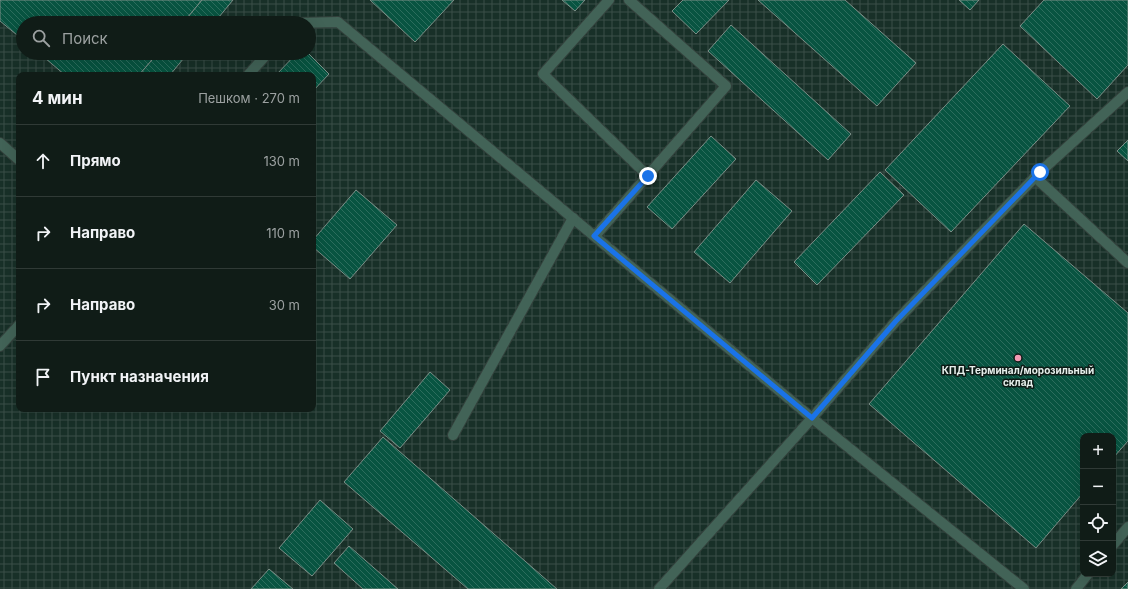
<!DOCTYPE html>
<html lang="ru">
<meta charset="utf-8">
<style>
body{margin:0;font-family:Inter,sans-serif;background:#1e2924;color:#f1f3f6}
.controls{position:absolute;right:12px;bottom:12px;display:grid;overflow:hidden;border-radius:8px;box-shadow:0 4px 16px #0002}
.controls button{width:36px;height:36px;display:grid;place-items:center;padding:0;border:0;border-bottom:1px solid #303a36;background:#101c17;color:#f1f3f6;font:20px sans-serif}
.stop{position:absolute;width:12px;height:12px;margin:-9px;border:3px solid #1a73e8;border-radius:50%;background:#fff}
.stop.end{background:#1a73e8;border-color:#fff;box-shadow:0 1px 4px #0008}
.list{margin:0;padding:0;list-style:none}
h2{display:flex;justify-content:space-between;align-items:center;height:52px;margin:0;padding:0 16px;font-size:17px}
h2 small{font-size:13px;font-weight:400;color:#9ca1a1}
.list li{display:grid;grid-template-columns:26px 1fr auto;gap:12px;align-items:center;box-sizing:border-box;height:72px;padding:0 16px;border-top:1px solid #303a36}
.list b{display:block;font-size:15px;white-space:nowrap}
.list em{font-size:13px;font-style:normal;color:#9ca1a1}
.icon{flex:none;width:22px;height:22px;fill:none;stroke:currentColor;stroke-width:2;stroke-linecap:round;stroke-linejoin:round}
.map{position:relative;flex:none;width:1128px;height:589px;overflow:hidden}
.search{position:absolute;background:#101c17;box-shadow:0 4px 16px #0002;left:16px;top:16px;width:300px;height:44px;display:flex;align-items:center;gap:10px;box-sizing:border-box;padding:0 14px;border-radius:22px;color:#9ca1a1;font-size:15px}
.panel{position:absolute;background:#101c17;box-shadow:0 4px 16px #0002;left:16px;top:72px;width:300px;height:340px;border-radius:8px}
.map>svg:first-child{display:block}
.industrial{fill:url(#industrial-grid);fill-rule:evenodd}
.building{fill:url(#building-back-hatch);stroke:#7c8e87}
.lines{fill:none;stroke-linecap:round;stroke-linejoin:round}
.minor-casing{stroke:#33413c;stroke-width:12}
.minor{stroke:#426357;stroke-width:10}
.route{stroke:#1a73e8;stroke-width:5}
.poi-dot{fill:#f19ab3;stroke:#0d1b16;stroke-width:1.5}
.labels{text-anchor:middle;dominant-baseline:central;stroke-width:3;stroke-linejoin:round;paint-order:stroke}
.poi-label{font-size:10px;font-weight:bold;fill:#e6efeb;stroke:#0d1b16}
</style>
<div class="map">
<svg width="1128" height="589" viewBox="0 0 1128 589">
<defs>
<pattern id="industrial-grid" width="8" height="8" patternUnits="userSpaceOnUse"><rect width="8" height="8" fill="#183028"/><path d="M0 4h8M4 0v8" fill="none" stroke="#3a4e47"/></pattern>
<pattern id="building-back-hatch" width="6" height="6" patternUnits="userSpaceOnUse"><rect width="6" height="6" fill="#085441"/><path d="M-1 5l2 2M0 0l6 6M5-1l2 2" fill="none" stroke="#2c6d5d"/></pattern>
</defs>
<rect width="100%" height="100%" fill="#16251f"/>
<path class="industrial" d="M0 0H1128V589H0ZM23 23H309V53H23ZM19 75H313V409H19ZM1083 436H1113V574H1083Z"/>
<g class="building">
<path d="M0 0H202L183 23H23V40L0 21Z"/>
<path d="M202 0H233L214 23H183Z"/>
<path d="M370 0H454L415 42Z"/>
<path d="M562 0H585L575 11Z"/>
<path d="M683 0H729L696 34 672 11Z"/>
<path d="M758 0H845L916 63 877 106Z"/>
<path d="M959 0H979L970 10Z"/>
<path d="M1044 0H1128V65L1097 99 1020 26Z"/>
<path d="M731 25 851 134 828 160 708 51Z"/>
<path d="M1003 44 1070 106 951 232 885 170Z"/>
<path d="M39 53H158L139 75H65Z"/>
<path d="M158 53H188L170 75H139Z"/>
<path d="M297 53H308L329 74 313 91V75H276Z"/>
<path d="M711 136 736 159 672 229 647 207Z"/>
<path d="M1128 140V161L1117 151Z"/>
<path d="M880 172 904 195 817 285 794 262Z"/>
<path d="M756 180 792 211 730 283 694 252Z"/>
<path d="M356 190 397 225 350 279 313 247V240Z"/>
<path d="M1024 224 1128 313V441L1113 458V436H1083V493L1036 548 869 404Z"/>
<path d="M430 372 450 390 400 448 380 431Z"/>
<path d="M383 437 557 589H468L344 482Z"/>
<path d="M320 500 353 529 312 576 279 548Z"/>
<path d="M349 546 398 589H363L334 563Z"/>
<path d="M269 569 293 589H251Z"/>
<path d="M1128 582V589H1121Z"/>
</g>
<g class="lines">
<defs>
<g id="minor">
<path d="M609 0 543 74 648 176"/>
<path d="M296 23 338 22 812 418 1024 589"/>
<path d="M248 75 268 53"/>
<path d="M0 143 19 160"/>
<path d="M1035 177 1128 263"/>
<path d="M595 236 726 86 629 0"/>
<path d="M0 346 19 325"/>
<path d="M453 435 573 218"/>
<path d="M1113 545 1128 527"/>
<path d="M659 589 812 418 896 321 1040 172 1128 92"/>
<path d="M1076 589 1088 574"/>
</g>
</defs>
<use href="#minor" class="minor-casing"/>
<use href="#minor" class="minor"/>
</g>
<g class="lines">
<path class="route" d="M648 176 594 236 812 418 896 321 1040 172"/>
</g>
<circle class="poi-dot" cx="1018" cy="358" r="4"/>
<g class="labels">
<g class="poi-label">
<text x="1018" y="370">КПД-Терминал/морозильный<tspan x="1018" dy="12">склад</tspan></text>
</g>
</g>
</svg>
<div class="controls">
<button>+</button>
<button>−</button>
<button><svg class="icon" aria-label="locate" viewBox="0 0 24 24"><circle cx="12" cy="12" r="6"/><path d="M12 2v4M12 18v4M2 12h4M18 12h4"/></svg></button>
<button><svg class="icon" aria-label="layers" viewBox="0 0 24 24"><path d="M12 4l9 5-9 5-9-5zM3 14l9 5 9-5"/></svg></button>
</div>
<div class="stop" style="left:1040px;top:172px"></div>
<div class="stop end" style="left:648px;top:176px"></div>
<div class="search"><svg class="icon" aria-label="search" viewBox="0 0 24 24"><circle cx="10" cy="10" r="6"/><path d="M15 15l6 6"/></svg>Поиск</div>
<section class="panel">
<h2>4 мин<small>Пешком · 270 m</small></h2>
<ul class="list">
<li><svg class="icon" aria-label="ahead" viewBox="0 0 24 24"><path d="M12 20V5M6 11l6-6 6 6"/></svg><div><b>Прямо</b></div><em>130 m</em></li>
<li><svg class="icon" aria-label="right" viewBox="0 0 24 24"><path d="M7 20v-9h11M14 6l5 5-5 5"/></svg><div><b>Направо</b></div><em>110 m</em></li>
<li><svg class="icon" aria-label="right" viewBox="0 0 24 24"><path d="M7 20v-9h11M14 6l5 5-5 5"/></svg><div><b>Направо</b></div><em>30 m</em></li>
<li><svg class="icon" aria-label="arrive" viewBox="0 0 24 24"><path d="M6 21V4h12l-3 4 3 4H6"/></svg><div><b>Пункт назначения</b></div></li>
</ul>
</section>
</div>
